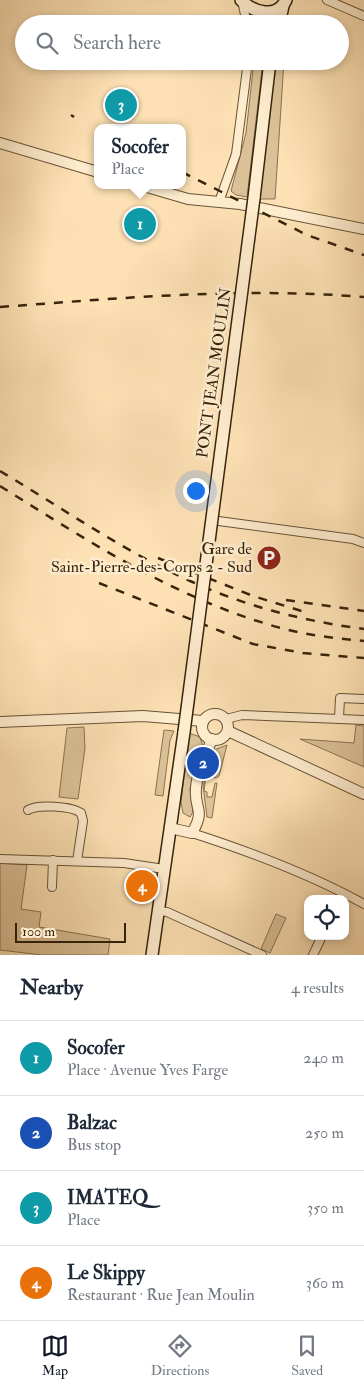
<!DOCTYPE html>
<meta charset="utf-8">
<style>
body{margin:0;font-family:"IM FELL Double Pica",serif;background:#f6f6f7;color:#1f2937}
.controls{position:absolute;right:15px;bottom:15px;display:grid;overflow:hidden;border-radius:10px;box-shadow:0 2px 8px #0003}
.controls button{width:45px;height:45px;display:grid;place-items:center;padding:0;border:0;border-bottom:1px solid #e0e1e3;background:#fff;color:#1f2937;font:25px sans-serif}
.scale{position:absolute;left:15px;bottom:12px;width:111px;box-sizing:border-box;padding-left:5px;border:2px solid #36240b;border-top:0;font-size:14px;line-height:18px;white-space:nowrap;color:#36240b;-webkit-text-stroke:4px #feecce;paint-order:stroke}
.you{position:absolute;left:195px;top:490px;width:18px;height:18px;margin:-12px;border:4px solid #fff;border-radius:50%;background:#1a73e8;box-shadow:0 0 0 8px #1a73e833}
.badge{display:grid;place-items:center;width:32px;height:32px;border-radius:50%;background:#111827;color:#fff;font-size:16px;font-weight:700}
.pin{position:absolute;translate:-50% -50%;border:2px solid #fff;box-shadow:0 1px 5px #0006}
.popup{position:absolute;left:94px;top:124px;width:92px;height:65px;box-sizing:border-box;display:grid;place-content:center;border-radius:10px;background:#fff;filter:drop-shadow(0 1px 4px #0005);font-size:16px;white-space:nowrap;color:#747a83}
.popup b{font-size:19px;color:#1f2937}
.popup::after{content:'';position:absolute;left:50%;top:100%;margin-left:-10px;border:10px solid transparent;border-top-color:#fff}
.list{margin:0;padding:0;list-style:none}
h2{display:flex;justify-content:space-between;align-items:center;height:65px;margin:0;padding:0 20px;font-size:21px}
h2 small{font-size:16px;font-weight:400;color:#747a83}
.list li{display:grid;grid-template-columns:32px 1fr auto;gap:15px;align-items:center;box-sizing:border-box;height:75px;padding:0 20px;border-top:1px solid #e0e1e3}
.list b{display:block;font-size:19px;white-space:nowrap}
.list p{margin:0;font-size:16px;white-space:nowrap;color:#747a83}
.list em{font-size:16px;font-style:normal;color:#747a83}
.icon{flex:none;width:28px;height:28px;fill:none;stroke:currentColor;stroke-width:2;stroke-linecap:round;stroke-linejoin:round}
.map{position:relative;flex:none;width:364px;height:955px;overflow:hidden}
.search{position:absolute;background:#fff;box-shadow:0 2px 8px #0003;left:15px;right:15px;top:15px;height:55px;display:flex;align-items:center;gap:12px;box-sizing:border-box;padding:0 18px;border-radius:28px;color:#747a83;font-size:19px}
.sheet{height:365px;background:#fff}
nav{display:flex;justify-content:space-around;align-items:center;box-sizing:border-box;height:70px;border-top:1px solid #e0e1e3;background:#fff;font-size:14px;color:#747a83}
nav a{display:grid;justify-items:center;gap:2px}
nav .on{color:#111827}
.map>svg:first-child{display:block}
.green{fill:#dbc197;stroke:#887251}
.lines{fill:none;stroke-linecap:round;stroke-linejoin:round}
.minor-casing{stroke:#685335;stroke-width:10}
.tertiary-casing{stroke:#685335;stroke-width:12}
.secondary-casing{stroke:#36240b;stroke-width:14}
.minor{stroke:#feecce;stroke-width:8}
.tertiary{stroke:#feecce;stroke-width:10}
.secondary{stroke:#feecce;stroke-width:11}
.rail{stroke:#36240b;stroke-width:2.5;stroke-dasharray:9 9;stroke-linecap:butt}
.secondary-bridge-casing{stroke:#36240b;stroke-width:14;stroke-linecap:butt}
.secondary-bridge{stroke:#feecce;stroke-width:11}
.labels{text-anchor:middle;dominant-baseline:central;stroke-width:5;stroke-linejoin:round;paint-order:stroke}
.street-label{font-size:16px;fill:#36240b;stroke:#feecce}
.poi-label{font-size:16px;fill:#36240b;stroke:#feecce;text-anchor:end}
</style>
<div class="map">
<svg width="364" height="955" viewBox="0 0 364 955">
<rect width="100%" height="100%" fill="#fde1b4"/>
<filter id="stains"><feTurbulence type="fractalNoise" baseFrequency=".004" numOctaves="4"/><feColorMatrix values="0 0 0 0 .2 0 0 0 0 .09 0 0 0 0 .02 0 0 0 .5 -.17"/></filter>
<radialGradient id="worn" r=".72"><stop offset=".6" stop-color="#630" stop-opacity="0"/><stop offset="1" stop-color="#630" stop-opacity=".3"/></radialGradient>
<g class="green">
<path d="M254 61H263L247 197 236 195 231 191 246 133Z"/>
<path d="M276 61H284L275 199H258Z"/>
<path d="M356 725 364 726V767L300 739 354 743Z"/>
<path d="M84 727 85 748 78 799 59 797 67 728Z"/>
<path d="M164 730 174 731 170 740 163 796 155 795Z"/>
<path d="M189 733 200 737 203 747 190 789 193 812 190 817 183 813 181 802Z"/>
<path d="M227 745 219 776 216 778 206 776 204 791 207 792V797H212L215 783H217L212 818 207 817 203 786 214 750Z"/>
<path d="M0 863 27 865 21 909 41 912 39 927 110 939 108 955H42L0 950Z"/>
<path d="M276 914 286 918 270 953 261 949Z"/>
</g>
<g class="lines">
<defs>
<g id="minor">
<path d="M327 0 364 16"/>
<path d="M242 1 247 24"/>
<path d="M252 24 262 12"/>
<path d="M219 202 236 154 248 61"/>
<path d="M211 520 353 539 364 543"/>
<path d="M339 718 340 698 364 699"/>
<path d="M226 719 242 715 364 720"/>
<path d="M28 810C37 804 72 806 81 813L83 821 77 861"/>
<path d="M192 833C251 852 310 874 364 904"/>
<path d="M0 859 124 863 164 869"/>
<path d="M52 887 53 860"/>
<path d="M159 911 167 912 262 955"/>
<path d="M313 955 322 936"/>
</g>
<g id="tertiary">
<path d="M0 143 98 172"/>
<path d="M140 185 188 199 240 204 364 229"/>
<circle cx="215" cy="727" r="13"/>
<path d="M0 722 143 716 203 721"/>
<path d="M228 731 364 794"/>
<path d="M170 828 192 833C206 809 194 810 196 788 197 772 206 755 212 739"/>
</g>
<g id="secondary">
<path d="M241 0C254 13 277 19 286 0"/>
<path d="M279 24 283 6"/>
<path d="M254 198 270 61"/>
<path d="M152 955 184 732"/>
</g>
</defs>
<use href="#minor" class="minor-casing"/>
<use href="#tertiary" class="tertiary-casing"/>
<use href="#secondary" class="secondary-casing"/>
<use href="#minor" class="minor"/>
<use href="#tertiary" class="tertiary"/>
<use href="#secondary" class="secondary"/>
<g class="rail">
<path d="M71 115 74 117"/>
<path d="M182 172 307 235 364 255"/>
<path d="M0 307C122 298 242 287 364 297"/>
<path d="M0 471C62 508 122 550 188 580 244 606 303 621 364 629"/>
<path d="M0 486C85 539 170 595 267 624 298 634 331 638 364 641"/>
<path d="M158 558 253 596 308 613"/>
<path d="M99 583 253 644 303 653 364 658"/>
<path d="M286 600 364 611"/>
</g>
<defs>
<path id="secondary-bridge" d="M184 732 254 198"/>
</defs>
<use href="#secondary-bridge" class="secondary-bridge-casing"/>
<use href="#secondary-bridge" class="secondary-bridge"/>
</g>
<defs>
<symbol id="parking-disc" viewBox="-11 -11 22 22"><circle r="9.5" fill="#8f2418" stroke="#feecce"/><path d="M-3.5-5.5H1a3.5 3.5 0 0 1 0 7H-1V5.5H-3.5ZM-1-3.4V-.6H.8a1.4 1.4 0 0 0 0-2.8Z" fill="#fff"/></symbol>
</defs>
<g fill-rule="evenodd">
<use href="#parking-disc" x="255" y="544" width="28" height="28"/>
</g>
<g class="labels">
<g class="street-label">
<text transform="translate(214 373) rotate(-82)">PONT JEAN MOULIN</text>
</g>
<g class="poi-label">
<text x="252" y="549">Gare de<tspan x="252" dy="18">Saint-Pierre-des-Corps 2 - Sud</tspan></text>
</g>
</g>
<rect width="100%" height="100%" filter="url(#stains)"/>
<rect width="100%" height="100%" fill="url(#worn)"/>
</svg>
<div class="controls">
<button><svg class="icon" aria-label="locate" viewBox="0 0 24 24"><circle cx="12" cy="12" r="6"/><path d="M12 2v4M12 18v4M2 12h4M18 12h4"/></svg></button>
</div>
<div class="scale">100 m</div>
<div class="you"></div>
<div class="pin badge" style="left:140px;top:224px;background:#0f9aa8">1</div>
<div class="popup"><b>Socofer</b>Place</div>
<div class="pin badge" style="left:203px;top:763px;background:#1a4fb4">2</div>
<div class="pin badge" style="left:121px;top:105px;background:#0f9aa8">3</div>
<div class="pin badge" style="left:142px;top:886px;background:#e8710a">4</div>
<div class="search"><svg class="icon" aria-label="search" viewBox="0 0 24 24"><circle cx="10" cy="10" r="6"/><path d="M15 15l6 6"/></svg>Search here</div>
</div>
<section class="sheet">
<h2>Nearby<small>4 results</small></h2>
<ul class="list">
<li><span class="badge" style="background:#0f9aa8">1</span><div><b>Socofer</b><p>Place · Avenue Yves Farge</p></div><em>240 m</em></li>
<li><span class="badge" style="background:#1a4fb4">2</span><div><b>Balzac</b><p>Bus stop</p></div><em>250 m</em></li>
<li><span class="badge" style="background:#0f9aa8">3</span><div><b>IMATEQ</b><p>Place</p></div><em>350 m</em></li>
<li><span class="badge" style="background:#e8710a">4</span><div><b>Le Skippy</b><p>Restaurant · Rue Jean Moulin</p></div><em>360 m</em></li>
</ul>
</section>
<nav>
<a class="on"><svg class="icon" aria-label="map" viewBox="0 0 24 24"><path d="M3 6l6-2 6 2 6-2v14l-6 2-6-2-6 2zM9 4v14M15 6v14"/></svg>Map</a>
<a><svg class="icon" aria-label="directions" viewBox="0 0 24 24"><path d="M12 3l9 9-9 9-9-9zM9 14v-3h6M13 9l2 2-2 2"/></svg>Directions</a>
<a><svg class="icon" aria-label="saved" viewBox="0 0 24 24"><path d="M7 4h10v16l-5-4-5 4z"/></svg>Saved</a>
</nav>
